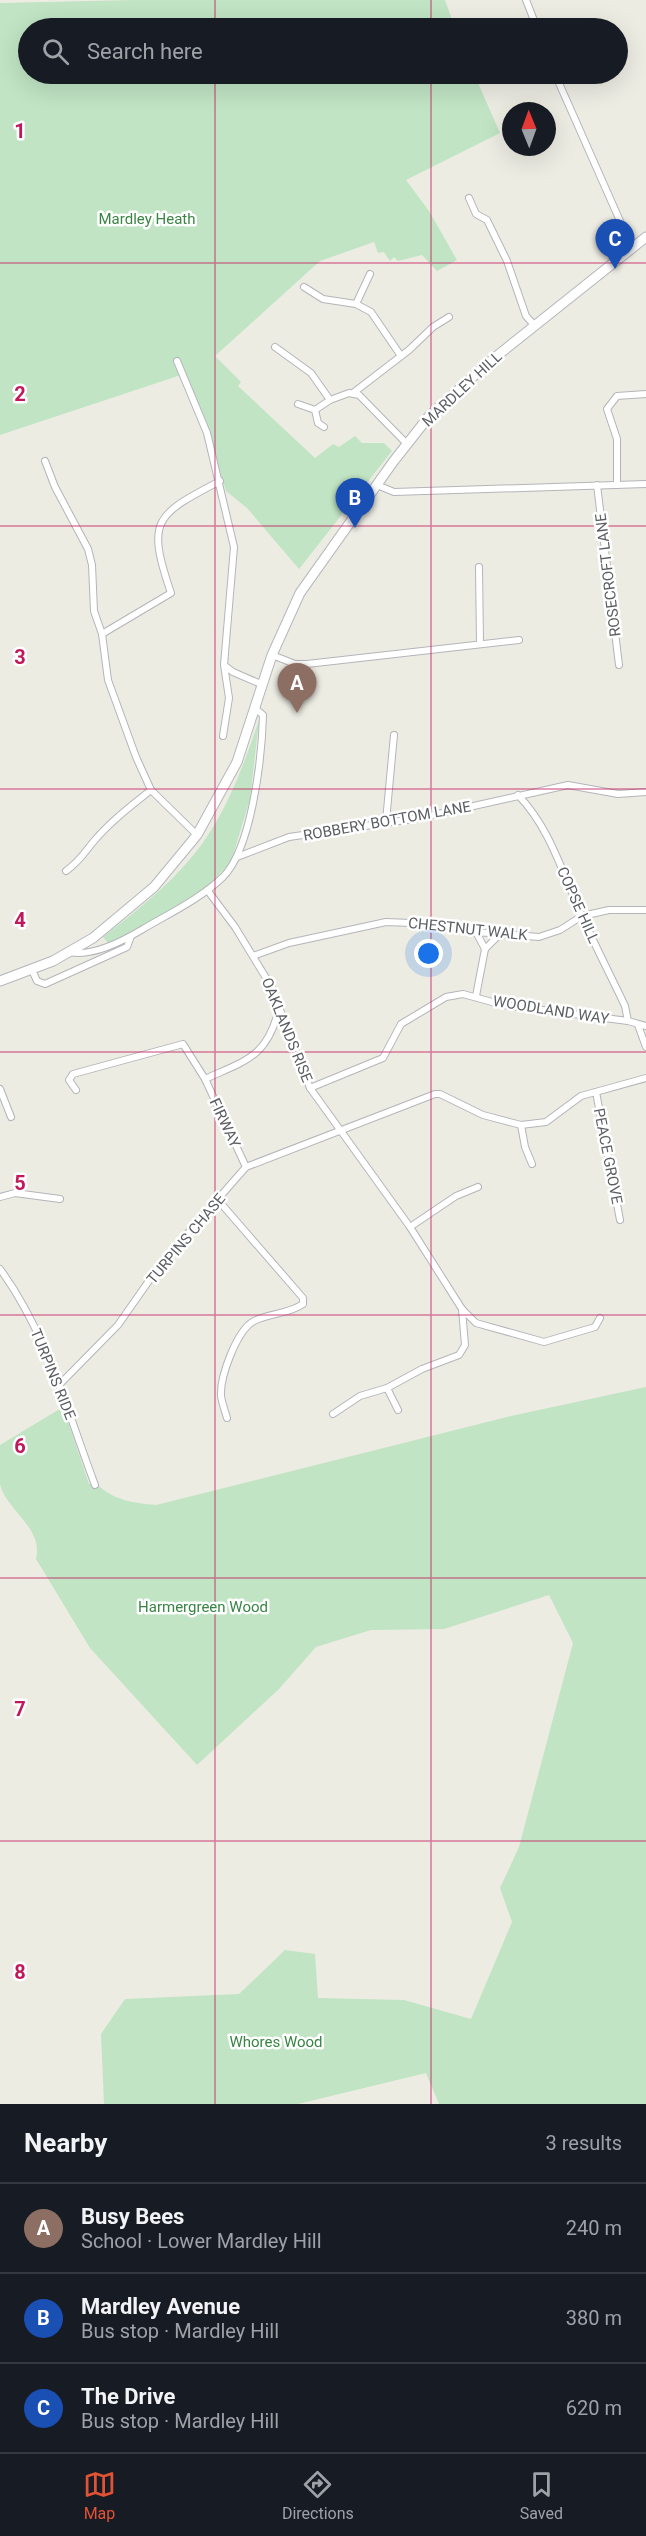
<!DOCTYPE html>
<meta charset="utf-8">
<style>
body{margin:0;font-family:Roboto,sans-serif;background:#242831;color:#f1f3f6}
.compass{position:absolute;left:502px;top:102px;width:54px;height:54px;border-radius:50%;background:#171b24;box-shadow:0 6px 24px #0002;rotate:359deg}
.you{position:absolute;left:429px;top:954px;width:21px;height:21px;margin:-15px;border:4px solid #fff;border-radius:50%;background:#1a73e8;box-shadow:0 0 0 9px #1a73e833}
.badge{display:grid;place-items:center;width:39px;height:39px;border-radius:50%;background:#e25235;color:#fff;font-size:20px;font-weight:700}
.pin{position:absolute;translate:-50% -50px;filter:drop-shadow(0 2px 3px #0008)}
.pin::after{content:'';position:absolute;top:32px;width:21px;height:18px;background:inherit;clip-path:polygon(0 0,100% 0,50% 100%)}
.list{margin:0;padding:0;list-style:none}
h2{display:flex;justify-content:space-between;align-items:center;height:78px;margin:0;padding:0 24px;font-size:26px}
h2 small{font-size:20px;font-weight:400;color:#9ea1a6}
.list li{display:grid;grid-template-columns:39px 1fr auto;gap:18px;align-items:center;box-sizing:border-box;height:90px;padding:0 24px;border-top:2px solid #363941}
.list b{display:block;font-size:22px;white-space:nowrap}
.list p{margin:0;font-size:20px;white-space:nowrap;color:#9ea1a6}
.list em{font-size:20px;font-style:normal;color:#9ea1a6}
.icon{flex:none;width:33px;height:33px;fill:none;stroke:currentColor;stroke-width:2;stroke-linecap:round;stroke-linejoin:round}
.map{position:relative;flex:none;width:646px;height:2104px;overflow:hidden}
.search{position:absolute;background:#171b24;box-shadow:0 6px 24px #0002;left:18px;right:18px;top:18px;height:66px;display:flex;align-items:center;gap:15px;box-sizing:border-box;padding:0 21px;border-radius:33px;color:#9ea1a6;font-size:22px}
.sheet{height:348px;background:#171b24}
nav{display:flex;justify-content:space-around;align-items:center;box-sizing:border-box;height:84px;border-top:2px solid #363941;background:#171b24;font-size:16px;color:#9ea1a6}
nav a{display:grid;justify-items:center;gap:3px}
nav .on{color:#e25235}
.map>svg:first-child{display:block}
.green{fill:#c0e4c4}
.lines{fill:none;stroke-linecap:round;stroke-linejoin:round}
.street-casing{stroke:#b4b5ba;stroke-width:8}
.secondary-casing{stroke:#b5b7bd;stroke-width:11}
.street{stroke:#fff;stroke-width:6}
.secondary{stroke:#fff;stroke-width:9}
.grid{fill:none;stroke:#c2185b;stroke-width:1.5;stroke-opacity:0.55}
.labels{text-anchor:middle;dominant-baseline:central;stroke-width:5;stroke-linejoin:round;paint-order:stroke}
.park-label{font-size:15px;fill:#398544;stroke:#fff}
.street-label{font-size:15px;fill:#5b5e63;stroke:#fff}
.grid-label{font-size:20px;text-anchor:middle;font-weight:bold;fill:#c2185b;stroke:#fff;stroke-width:5;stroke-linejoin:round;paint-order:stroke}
</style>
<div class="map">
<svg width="646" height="2104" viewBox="0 0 646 2104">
<rect width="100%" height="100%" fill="#edece3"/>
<g class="green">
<path d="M134 0H445L455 28H28V74H474L500 133 406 180 429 211 457 260 437 271 422 255 398 261 394 257 390 261 384 252 378 253 374 242 320 261 215 356 241 382 238 386 315 458 333 444 339 447 355 436 362 443H384L392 451 299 569 247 508 226 491 202 412 184 374 0 435V3Z"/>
<path d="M259 720 250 799 231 862 205 889 126 937 108 943 103 937C140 908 179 878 206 838 230 803 245 761 259 720Z"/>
<path d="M646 1387V2104H439L426 2073 298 2104H104L101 2034 125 1999 239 1994 285 1950 315 1954 318 1998 404 2000 471 2019 512 1922 500 1888 519 1847 573 1643 549 1595 444 1629 371 1630 316 1647 279 1689 197 1765 90 1648 36 1559C44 1528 5 1509 0 1484 0 1472 0 1457 0 1445L63 1407 89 1484 96 1483C112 1500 133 1503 156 1505L511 1416Z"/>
</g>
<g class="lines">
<defs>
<g id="street">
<path d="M526 0 537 28"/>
<path d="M555 74 632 248"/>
<path d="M469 198 476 214 487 220 507 261 526 316 534 325"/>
<path d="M304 287 323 299 356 304 371 312 401 356"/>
<path d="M356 304 370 274"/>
<path d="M275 347 311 373 330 400 349 393 359 395 407 444"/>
<path d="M177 361 207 433 234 547 224 665 229 698 223 736"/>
<path d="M353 393 409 350 433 327 449 317"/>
<path d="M298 404 315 410 318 423 324 427"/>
<path d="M315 410 330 400"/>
<path d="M45 461 55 487 88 549 92 565 94 611 102 634 108 680 136 757 151 790 197 835"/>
<path d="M377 485 394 492 646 484"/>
<path d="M597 485 619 665"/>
<path d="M617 485V439L607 409 617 396 646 394"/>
<path d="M479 567 480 644"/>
<path d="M102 634 171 593C146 520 155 515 220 481"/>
<path d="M272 655 295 664H307L519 640"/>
<path d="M225 666 233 672 263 685"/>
<path d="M518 795C549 827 561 869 579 909 593 942 610 974 625 1006L628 1021"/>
<path d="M386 821 394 735"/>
<path d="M237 857 289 837 420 818 568 785 618 794 646 792"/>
<path d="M66 871C81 860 83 854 94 841 111 821 131 806 151 790"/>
<path d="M208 891 235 927 271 986 310 1088 410 1227 462 1309 465 1345 459 1355 422 1369 387 1388 360 1396 333 1414"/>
<path d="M476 932 485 949 476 996"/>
<path d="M485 949 500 934"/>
<path d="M70 952C92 957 123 941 143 929 170 913 200 899 223 877 252 848 262 756 263 715L256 709"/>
<path d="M253 956 289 943 386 922 436 924 476 932 539 937 560 930 582 916 609 910H646"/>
<path d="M32 970 37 981 45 984 127 947 131 936"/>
<path d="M638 1025 646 1047"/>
<path d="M205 1079C247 1060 267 1057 279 1009"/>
<path d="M310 1088 383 1058 401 1024 446 997 463 994 503 1005 628 1021 646 1026"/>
<path d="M0 1089 11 1117"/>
<path d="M76 1090 69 1080 73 1074 183 1044 205 1079 246 1167"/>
<path d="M596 1092 620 1220"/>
<path d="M521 1125 525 1147 532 1164"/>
<path d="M0 1197 15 1193 60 1199"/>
<path d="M218 1200 303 1298V1304C289 1314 270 1313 254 1321 237 1330 220 1376 221 1396 222 1403 225 1411 227 1418"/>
<path d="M410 1227 456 1196 478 1187"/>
<path d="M0 1269C47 1333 67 1411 95 1485"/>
<path d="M462 1309 476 1323 544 1342 595 1327 600 1318"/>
<path d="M59 1385 118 1325 160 1265 246 1167 435 1094H440L483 1115 521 1125 546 1122 581 1096 646 1078"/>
<path d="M387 1388 398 1410"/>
</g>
<path id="secondary" d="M0 981 53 961 93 938 154 887 197 835 237 762 272 655 300 593 393 462 430 415 493 359 646 237"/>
</defs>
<use href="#street" class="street-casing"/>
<use href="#secondary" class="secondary-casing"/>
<use href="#street" class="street"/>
<use href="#secondary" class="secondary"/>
</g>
<path class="grid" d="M215 0V28M431 0V28M215 74V2104M431 74V2104M0 263H646M0 526H646M0 789H646M0 1052H646M0 1315H646M0 1578H646M0 1841H646"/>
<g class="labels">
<g class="park-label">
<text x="147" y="219">Mardley Heath</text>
<text x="203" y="1607">Harmergreen Wood</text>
<text x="276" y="2042">Whores Wood</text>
</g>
<g class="street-label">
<text transform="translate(462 389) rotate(-43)">MARDLEY HILL</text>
<text transform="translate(608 575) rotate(-97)">ROSECROFT LANE</text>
<text transform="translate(387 821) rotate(-10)">ROBBERY BOTTOM LANE</text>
<text transform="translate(578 905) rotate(66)">COPSE HILL</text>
<text transform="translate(468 929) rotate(6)">CHESTNUT WALK</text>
<text transform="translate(551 1010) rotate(9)">WOODLAND WAY</text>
<text transform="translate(287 1030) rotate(68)">OAKLANDS RISE</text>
<text transform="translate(225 1123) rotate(65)">FIRWAY</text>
<text transform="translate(608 1156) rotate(79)">PEACE GROVE</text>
<text transform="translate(186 1239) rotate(-50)">TURPINS CHASE</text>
<text transform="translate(53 1374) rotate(68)">TURPINS RIDE</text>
</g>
</g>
<g class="grid-label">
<text x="20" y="138">1</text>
<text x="20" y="401">2</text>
<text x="20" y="664">3</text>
<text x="20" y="927">4</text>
<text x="20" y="1190">5</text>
<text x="20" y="1453">6</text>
<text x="20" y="1716">7</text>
<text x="20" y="1979">8</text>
</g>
</svg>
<svg class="compass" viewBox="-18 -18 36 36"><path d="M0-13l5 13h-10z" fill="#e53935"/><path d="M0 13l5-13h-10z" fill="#9ea1a6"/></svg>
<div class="you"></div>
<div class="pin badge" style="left:297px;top:713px;background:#8d6e63">A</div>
<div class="pin badge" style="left:355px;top:528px;background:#1a4fb4">B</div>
<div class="pin badge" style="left:615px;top:269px;background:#1a4fb4">C</div>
<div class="search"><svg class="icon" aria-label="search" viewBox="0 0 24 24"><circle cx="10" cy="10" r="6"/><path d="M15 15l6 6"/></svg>Search here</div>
</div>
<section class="sheet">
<h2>Nearby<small>3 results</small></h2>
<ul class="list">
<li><span class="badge" style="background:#8d6e63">A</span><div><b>Busy Bees</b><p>School · Lower Mardley Hill</p></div><em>240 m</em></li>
<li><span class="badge" style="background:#1a4fb4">B</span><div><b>Mardley Avenue</b><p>Bus stop · Mardley Hill</p></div><em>380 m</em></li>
<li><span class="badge" style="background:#1a4fb4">C</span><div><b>The Drive</b><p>Bus stop · Mardley Hill</p></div><em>620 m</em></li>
</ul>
</section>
<nav>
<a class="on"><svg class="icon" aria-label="map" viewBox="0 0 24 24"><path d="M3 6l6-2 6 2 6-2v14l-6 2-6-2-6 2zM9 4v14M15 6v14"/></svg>Map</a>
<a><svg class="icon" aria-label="directions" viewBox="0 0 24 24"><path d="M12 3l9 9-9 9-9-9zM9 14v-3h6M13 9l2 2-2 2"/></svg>Directions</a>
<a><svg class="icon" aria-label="saved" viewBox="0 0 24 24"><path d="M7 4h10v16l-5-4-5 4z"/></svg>Saved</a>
</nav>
